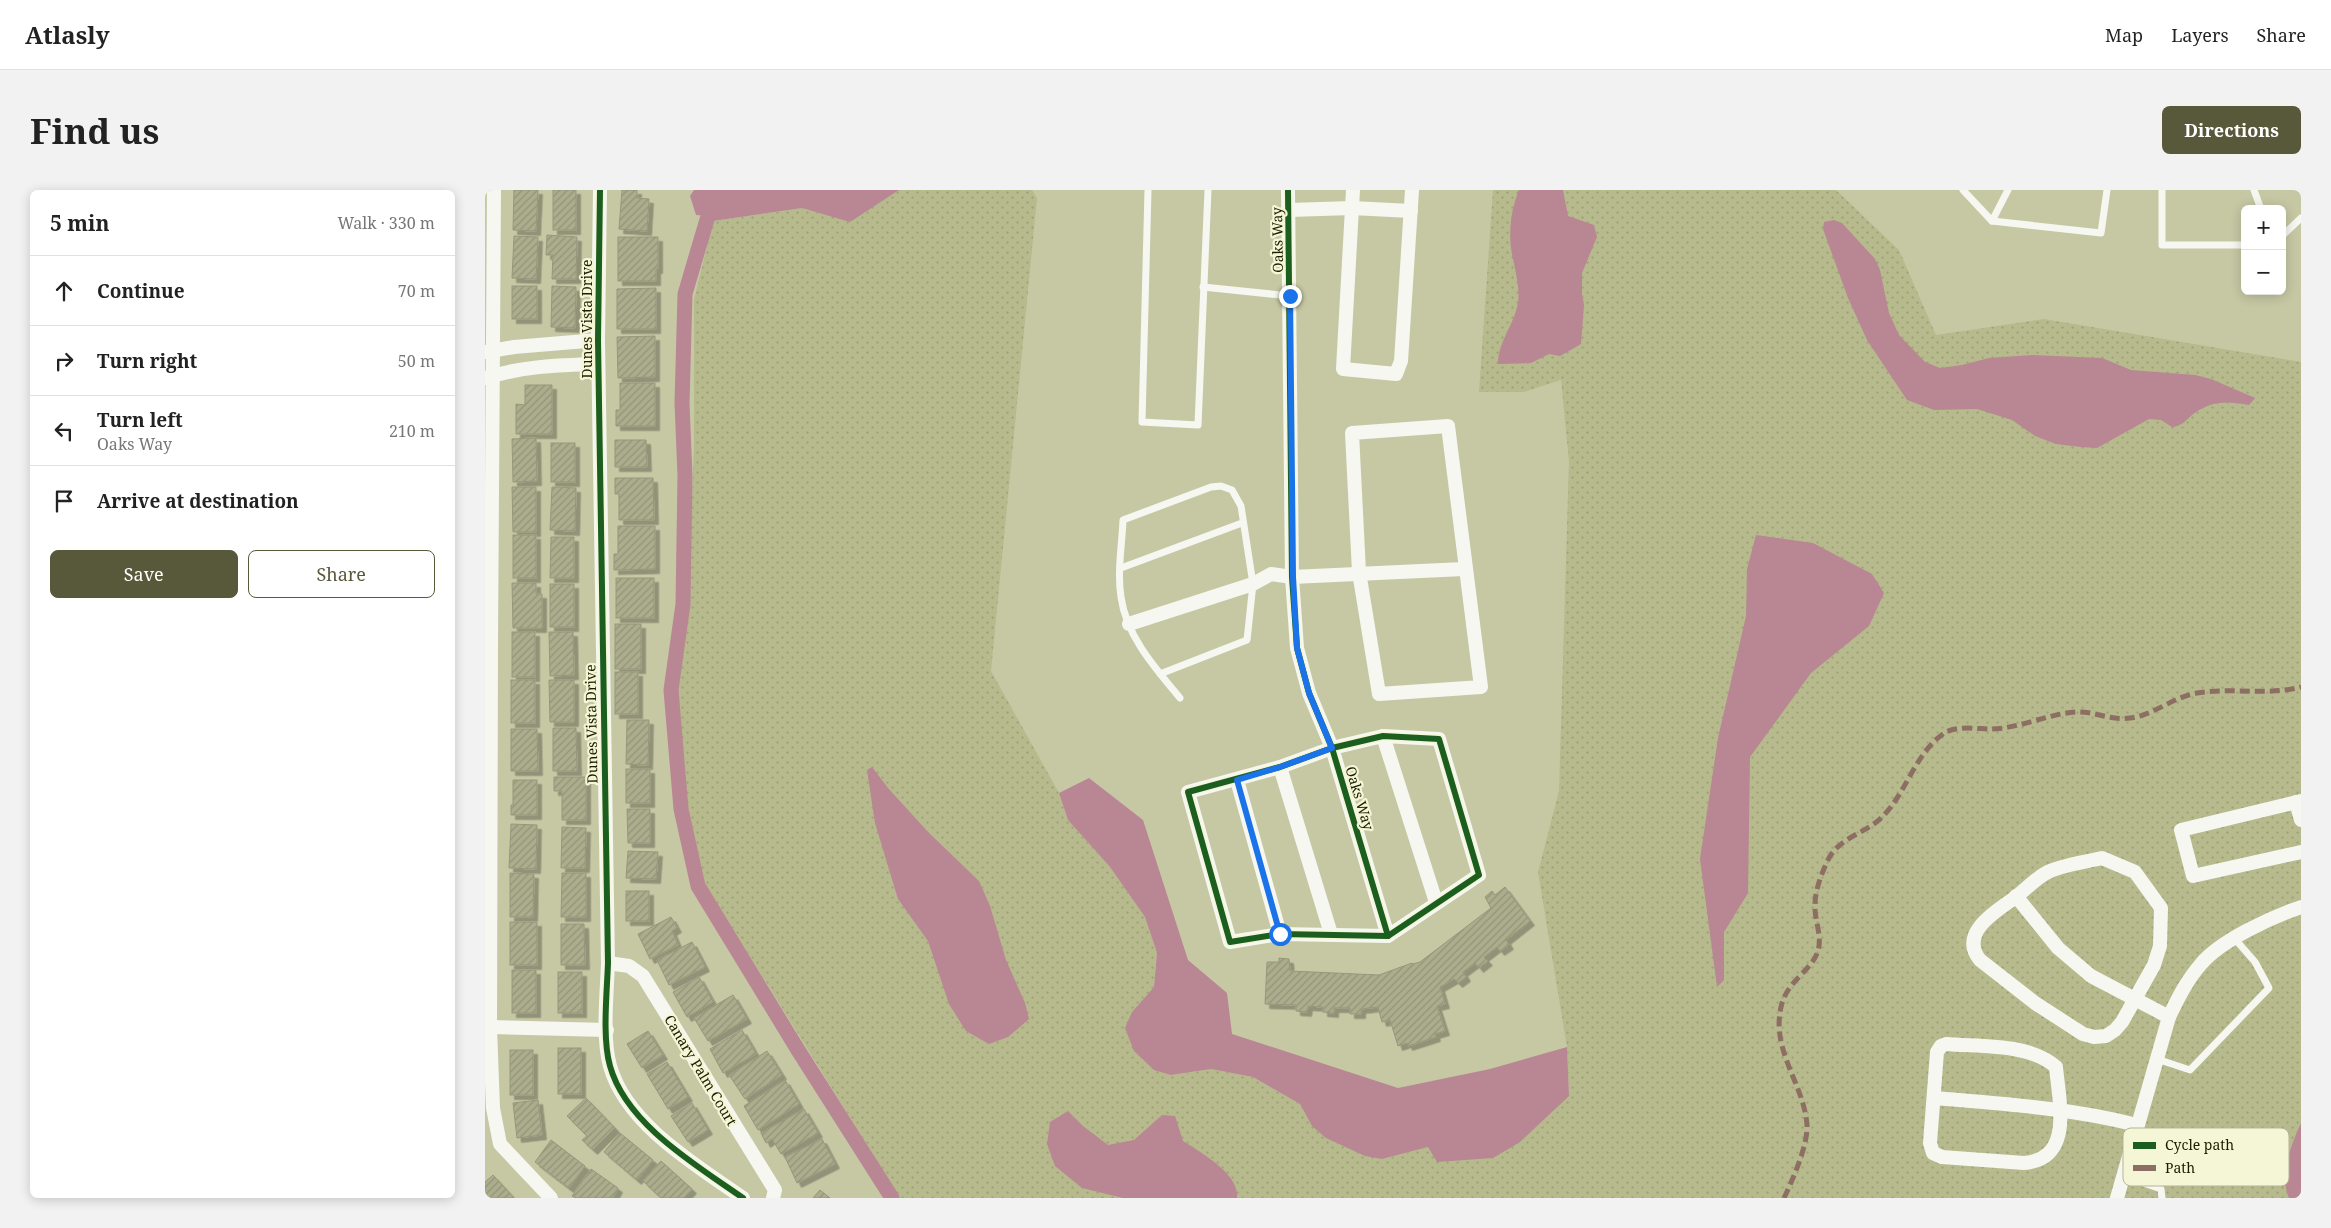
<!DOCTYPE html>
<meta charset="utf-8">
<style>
body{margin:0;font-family:"Noto Serif",serif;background:#f2f2f2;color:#222}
.controls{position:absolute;right:15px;top:15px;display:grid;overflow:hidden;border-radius:8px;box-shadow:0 2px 12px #0003}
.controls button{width:45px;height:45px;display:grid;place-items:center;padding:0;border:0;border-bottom:1px solid #e0e0e0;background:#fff;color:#222;font:25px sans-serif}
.stop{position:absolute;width:15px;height:15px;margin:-11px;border:4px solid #1a73e8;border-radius:50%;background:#fff}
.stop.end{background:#1a73e8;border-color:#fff;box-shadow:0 1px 5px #0008}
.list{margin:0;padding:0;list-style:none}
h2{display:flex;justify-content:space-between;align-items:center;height:65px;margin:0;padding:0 20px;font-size:21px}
h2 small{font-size:16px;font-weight:400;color:#767676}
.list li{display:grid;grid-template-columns:32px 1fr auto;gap:15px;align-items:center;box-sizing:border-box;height:70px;padding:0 20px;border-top:1px solid #e0e0e0}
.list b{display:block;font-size:19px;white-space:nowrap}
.list p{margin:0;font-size:16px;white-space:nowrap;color:#767676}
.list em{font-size:16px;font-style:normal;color:#767676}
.actions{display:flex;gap:10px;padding:15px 20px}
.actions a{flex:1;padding:11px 0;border:1px solid #58583b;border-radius:8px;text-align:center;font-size:18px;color:#58583b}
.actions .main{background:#58583b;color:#fff}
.icon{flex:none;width:28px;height:28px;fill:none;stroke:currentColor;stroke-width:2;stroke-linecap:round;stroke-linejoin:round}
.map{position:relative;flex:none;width:1816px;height:1008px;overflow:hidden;border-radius:8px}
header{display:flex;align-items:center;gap:30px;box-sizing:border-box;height:70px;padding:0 25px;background:#fff;border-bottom:1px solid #e0e0e0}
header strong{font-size:24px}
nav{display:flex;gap:28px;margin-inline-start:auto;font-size:18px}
.intro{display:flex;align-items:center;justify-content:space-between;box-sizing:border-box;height:120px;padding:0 30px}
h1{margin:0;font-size:35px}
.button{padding:12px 22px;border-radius:8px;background:#58583b;color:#fff;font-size:18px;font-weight:700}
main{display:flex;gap:30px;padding:0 30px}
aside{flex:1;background:#fff;border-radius:8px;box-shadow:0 2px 12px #0003}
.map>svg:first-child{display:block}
.grass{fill:url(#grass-dots)}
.water{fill:#b98694}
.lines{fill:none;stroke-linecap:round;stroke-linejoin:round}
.canal{stroke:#b98694;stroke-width:15}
.building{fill:url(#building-hatch);stroke:#96977b;filter:url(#shadow)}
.service{stroke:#f6f7f1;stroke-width:7}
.minor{stroke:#f6f7f1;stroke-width:14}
.quiet{stroke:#8d6e63;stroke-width:5;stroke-dasharray:10 5;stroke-linecap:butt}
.cycleway-casing{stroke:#f4f6d5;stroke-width:9}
.cycleway{stroke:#1b5e20;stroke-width:6}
.route{stroke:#1a73e8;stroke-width:6}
.labels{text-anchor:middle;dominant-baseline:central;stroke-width:4.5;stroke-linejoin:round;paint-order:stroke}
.street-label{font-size:14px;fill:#1c1c02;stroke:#f4f6d5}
.key{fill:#f4f6d5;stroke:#b3b596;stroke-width:1}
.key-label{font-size:14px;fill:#1c1c02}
</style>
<header>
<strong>Atlasly</strong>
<nav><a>Map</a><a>Layers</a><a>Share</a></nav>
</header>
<div class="intro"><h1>Find us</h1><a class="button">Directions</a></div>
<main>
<aside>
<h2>5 min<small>Walk · 330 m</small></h2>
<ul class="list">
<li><svg class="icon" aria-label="ahead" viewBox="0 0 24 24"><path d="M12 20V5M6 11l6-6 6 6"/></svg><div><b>Continue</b></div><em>70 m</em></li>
<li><svg class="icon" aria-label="right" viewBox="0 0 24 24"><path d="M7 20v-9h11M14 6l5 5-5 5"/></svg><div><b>Turn right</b></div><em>50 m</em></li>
<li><svg class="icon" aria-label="left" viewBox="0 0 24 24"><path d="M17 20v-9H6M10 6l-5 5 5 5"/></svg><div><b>Turn left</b><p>Oaks Way</p></div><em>210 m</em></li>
<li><svg class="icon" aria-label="arrive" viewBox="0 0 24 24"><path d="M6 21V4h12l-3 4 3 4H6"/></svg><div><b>Arrive at destination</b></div></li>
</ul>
<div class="actions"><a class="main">Save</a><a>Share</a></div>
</aside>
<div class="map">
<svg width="1816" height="1008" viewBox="0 0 1816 1008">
<defs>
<pattern id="grass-dots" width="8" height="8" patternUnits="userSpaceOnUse" patternTransform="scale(1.25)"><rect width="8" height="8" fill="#b7ba8c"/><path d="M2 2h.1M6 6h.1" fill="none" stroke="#9d9f77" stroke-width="1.8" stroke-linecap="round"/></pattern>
<pattern id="building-hatch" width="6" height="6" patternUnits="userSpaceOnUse" patternTransform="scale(1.25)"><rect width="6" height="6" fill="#acad8d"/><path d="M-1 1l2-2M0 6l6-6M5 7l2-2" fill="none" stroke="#939478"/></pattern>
<filter id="shadow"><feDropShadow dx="4.5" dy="4.5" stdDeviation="0" flood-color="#0004"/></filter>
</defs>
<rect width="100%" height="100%" fill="#c6c8a4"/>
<path class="grass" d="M414 0H547L552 8 506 481 574 603 583 630 625 677 660 727 672 763 669 797 647 822 686 885 726 879 768 887 815 914 827 936 897 969 943 957 1084 906 1082 857 1053 682 1074 601 1084 271 1076 190 1039 202H994L1008 0H1351L1414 60 1451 145 1559 129 1816 172V1008H415L220 694 201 618 191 501 203 415 209 256V110L228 31 317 18 365 31Z"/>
<g class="water">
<path d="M209 0H414L365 32 317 18 228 31 223 26 211 25 205 6Z"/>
<path d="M1034 0H1078L1083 26 1109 35 1112 47 1097 83V104L1099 115 1096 154 1075 166 1064 164 1046 173 1013 174C1013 152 1029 135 1033 113 1035 97 1030 80 1027 64 1023 43 1026 19 1034 0Z"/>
<path d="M1349 30 1357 33 1390 69 1395 80 1404 123 1414 145 1440 172 1455 178 1477 175 1504 168 1547 165 1617 168 1646 180 1710 185 1726 189 1770 208 1764 215C1742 211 1726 210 1707 225 1700 231 1697 236 1687 237L1676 230 1664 229 1612 258 1596 257 1571 254 1550 246 1527 230 1492 219 1449 220 1422 210 1382 150 1363 108 1338 39 1339 32Z"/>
<path d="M1271 345 1328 353 1387 384 1399 403 1384 436 1326 483 1265 567 1263 703 1239 742V790L1232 797 1215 669 1233 548 1261 426 1262 379Z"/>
<path d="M387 577 403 598 444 643 494 691 505 716 521 770 540 813 544 829 523 847 504 854 481 841 464 814 443 751 413 709 390 633 382 580Z"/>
<path d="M604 588 658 630 703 770 742 803 747 844 913 898 1005 879 1082 857 1084 906 1035 952 1008 968 952 972 943 957 897 969 880 966 841 948 827 936 815 914 768 887 726 879 686 885 669 880 649 861 640 838 647 822 669 797 672 763 660 727 625 677 583 630 574 603Z"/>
<path d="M583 921 598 936 623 955 649 950 677 925 690 926 698 951C715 962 755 984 752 1008H638L597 998 570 976 562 954 565 932Z"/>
<path d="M1816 933V1008H1804C1794 985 1806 955 1816 933Z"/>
</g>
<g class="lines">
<path class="canal" d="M223 26 200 104 197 213 200 286 198 414 186 500 196 619 213 696 313 860 407 1008"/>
</g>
<g class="building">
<path d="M29 0H53L51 41 28 40Z"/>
<rect x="68" y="0" width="23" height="40"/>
<path d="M137 0H152V8L164 9 162 41 134 39Z"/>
<path d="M62 45 92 47 91 89H67L68 65H61Z"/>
<path d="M29 46 53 47 51 89 27 88Z"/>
<path d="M133 47H173V79H171V91H133Z"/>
<rect x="27" y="96" width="25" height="33"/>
<path d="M67 96 91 97 90 138 66 137Z"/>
<path d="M171 98V139H132V99Z"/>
<path d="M170 146V187L133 188 132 147Z"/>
<path d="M135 193H170V236H131V220H135Z"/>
<path d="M40 195H67V244H31V214L40 215Z"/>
<path d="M51 248 52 291 28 292 27 249Z"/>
<path d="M130 250H161L162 277H130Z"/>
<rect x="66" y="253" width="24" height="39"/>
<path d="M130 288H168L169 330H134V304H130Z"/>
<path d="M27 297H51V342H28Z"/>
<path d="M67 297 91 298 90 341 65 340Z"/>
<path d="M133 336H170V379L129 380V364H133Z"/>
<rect x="28" y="345" width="23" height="43"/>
<path d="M66 347H89V388H65Z"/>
<rect x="131" y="388" width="38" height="40"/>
<path d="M27 393H51V404H57V438H28Z"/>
<rect x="65" y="394" width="24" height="43"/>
<rect x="130" y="434" width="26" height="45"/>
<rect x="27" y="442" width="23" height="45"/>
<path d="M64 442H88L89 485 65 486Z"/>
<rect x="130" y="482" width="23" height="42"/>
<rect x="26" y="490" width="24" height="43"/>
<path d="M64 490H89V532H65Z"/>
<path d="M142 530H164L163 575 141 574Z"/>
<path d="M68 538H91L92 581H68Z"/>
<path d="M26 539H52L53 581H26Z"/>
<rect x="141" y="579" width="24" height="34"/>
<path d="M69 587H101V630H77V601H69Z"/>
<path d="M28 590H52V625H26V615H28Z"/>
<path d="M142 619H165V653H143Z"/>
<path d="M26 634 52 635 51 679 24 678Z"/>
<path d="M77 637 101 638 100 678H76Z"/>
<path d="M143 661 173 662 171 689 141 688Z"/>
<path d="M25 683 49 684 48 727H25Z"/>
<path d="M77 683H101V727H76Z"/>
<path d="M1020 697 1045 731 1021 750 1024 755 1015 761 1012 757 999 767 1003 771 994 778 990 773 978 782 981 787 973 793 969 789 955 797 960 814 952 816 960 841 950 844 951 847 923 856 922 853 913 856 905 830 897 832 893 817 876 819V824H865V818H849V823L838 822V817L823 816 822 822 811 821V815L780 814 782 772H794V768L804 769 805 781 894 785 927 773 928 774 935 772 1006 718 1000 707 1007 701 1010 705Z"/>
<rect x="141" y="701" width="23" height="30"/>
<path d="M186 727 192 738 187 741 193 755 165 769 153 744Z"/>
<rect x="25" y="732" width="27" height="43"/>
<path d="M76 734H99L100 775H76Z"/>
<path d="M207 752 220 777 184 795 172 770Z"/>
<rect x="27" y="780" width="24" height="43"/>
<rect x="73" y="782" width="24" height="41"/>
<path d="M214 787 228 812 202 827 188 802Z"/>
<path d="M248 805 262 829 223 851 209 828Z"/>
<path d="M257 840 271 864 238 883 225 859Z"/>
<path d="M163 841 178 865 157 878 142 854Z"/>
<rect x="73" y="858" width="23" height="46"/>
<rect x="25" y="860" width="23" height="45"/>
<path d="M282 861 297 885 260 909 244 885Z"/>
<path d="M182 872 203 907 183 919 162 884Z"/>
<path d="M300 890 314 914 273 940 259 916Z"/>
<path d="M101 908 130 938 108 960 97 950 102 946 82 926Z"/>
<path d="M53 910 57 945 32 948 28 913Z"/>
<path d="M207 913 223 940 203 952 186 926Z"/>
<path d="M319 919 333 943 296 964 287 949 281 953 276 943Z"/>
<path d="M135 943 168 970 152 990 119 962Z"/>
<path d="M337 949 350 974 312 993 300 967Z"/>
<path d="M66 950 100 976 84 998 50 972Z"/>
<path d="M176 971 207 999 199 1008H176L158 991Z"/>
<path d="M106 979 133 998 128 1008H91L87 1006Z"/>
<path d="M8 985 29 1008H0V992Z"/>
<path d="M335 1000 345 1008H328Z"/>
</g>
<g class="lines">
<g class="service">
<path d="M663 0 657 232 713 235 723 0"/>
<path d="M1478 0 1507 31 1523 0"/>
<path d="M1677 0V55H1760"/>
<path d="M1769 0 1776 19"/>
<path d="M1507 31 1616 43 1622 0"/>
<path d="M1797 46 1816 28"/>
<path d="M718 97 805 106"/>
<path d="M636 378 757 333"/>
<path d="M675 484 762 450 768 394 756 316 747 300 736 296 726 297 638 330C637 355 632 382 636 407 641 446 671 479 695 508"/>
<path d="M1672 869 1705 880 1784 798 1770 772 1750 749"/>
<path d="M1638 986 1676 999 1677 1008"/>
</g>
<g class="minor">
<path d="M9 0 6 453 5 837 8 918 15 954 66 1008"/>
<path d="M115 0 113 150 123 773C122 802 117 848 125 876 141 934 211 975 258 1008"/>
<path d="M803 0 807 387 812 458 824 503 847 558 903 746"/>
<path d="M868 0 858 179 911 184 916 171 927 0"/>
<path d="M804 20 867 18 926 21"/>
<path d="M0 162 29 157 113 150"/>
<path d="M1 188C37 176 75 175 113 174"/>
<path d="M963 236 996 497 894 504 874 382 867 243Z"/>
<path d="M644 434 768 394 786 384 807 387 979 379"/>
<path d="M898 546 954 549 994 685 903 746 795 744 745 752 703 602 795 577 847 558Z"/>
<path d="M898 546 951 712"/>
<path d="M795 577 846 744"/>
<path d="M752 590 795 744"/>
<path d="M1816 611 1696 640 1708 686 1816 662"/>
<path d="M1811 612 1816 630"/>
<path d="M1617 668 1650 682 1676 718 1675 756 1669 775 1637 832 1630 840 1621 846 1609 847 1598 844 1550 813 1495 770C1473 743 1511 721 1531 707 1541 699 1550 689 1561 683 1575 675 1601 672 1617 668Z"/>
<path d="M1531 706 1573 758 1606 786 1684 827"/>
<path d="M123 773 144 776 158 786 290 1000 288 1008"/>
<path d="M5 837 122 840"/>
<path d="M1461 854C1495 857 1545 853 1571 877 1574 912 1589 969 1539 973L1457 967 1448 963 1445 953 1452 862 1456 856Z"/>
<path d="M1450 908C1518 914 1586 918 1652 935"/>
<path d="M1632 1008 1684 827C1693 808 1702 790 1716 774 1736 750 1787 727 1816 717"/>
</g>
<path class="quiet" d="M1299 1008C1308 989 1323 955 1322 935 1319 894 1286 861 1296 817 1302 790 1326 782 1333 761 1337 747 1331 734 1330 720 1329 704 1335 687 1342 672 1353 646 1383 644 1400 624 1422 600 1431 563 1458 544 1470 535 1492 539 1507 539 1536 538 1562 524 1591 522 1609 521 1626 531 1645 528 1669 525 1688 507 1712 503 1747 497 1782 506 1816 497"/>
<defs>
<g id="cycleway">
<path d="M115 0 113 150 123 773C122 802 117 848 125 876 141 934 211 975 258 1008"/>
<path d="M803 0 807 387 812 458 824 503 847 558 903 746"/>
<path d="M898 546 954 549 994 685 903 746 795 744 745 752 703 602 795 577 847 558Z"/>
</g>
</defs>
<use href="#cycleway" class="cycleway-casing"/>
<use href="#cycleway" class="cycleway"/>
</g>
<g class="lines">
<path class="route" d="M795 744 752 590 795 577 847 558 824 503 812 458 808 387 805 106"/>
</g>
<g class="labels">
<g class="street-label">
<text transform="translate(792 50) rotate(-91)">Oaks Way</text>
<text transform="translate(101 129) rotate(-90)">Dunes Vista Drive</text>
<text transform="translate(106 534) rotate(-91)">Dunes Vista Drive</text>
<text transform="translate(875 608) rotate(73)">Oaks Way</text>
<text transform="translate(216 880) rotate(59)">Canary Palm Court</text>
</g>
</g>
<rect x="1638" y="938" width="166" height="58" rx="8" class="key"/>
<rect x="1648" y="952" width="23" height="7" fill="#1b5e20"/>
<rect x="1648" y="975" width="23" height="6" fill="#8d6e63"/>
<g class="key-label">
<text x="1680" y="960">Cycle path</text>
<text x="1680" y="983">Path</text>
</g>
</svg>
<div class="controls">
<button>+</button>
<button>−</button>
</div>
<div class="stop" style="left:795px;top:744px"></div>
<div class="stop end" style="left:805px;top:106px"></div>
</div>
</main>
